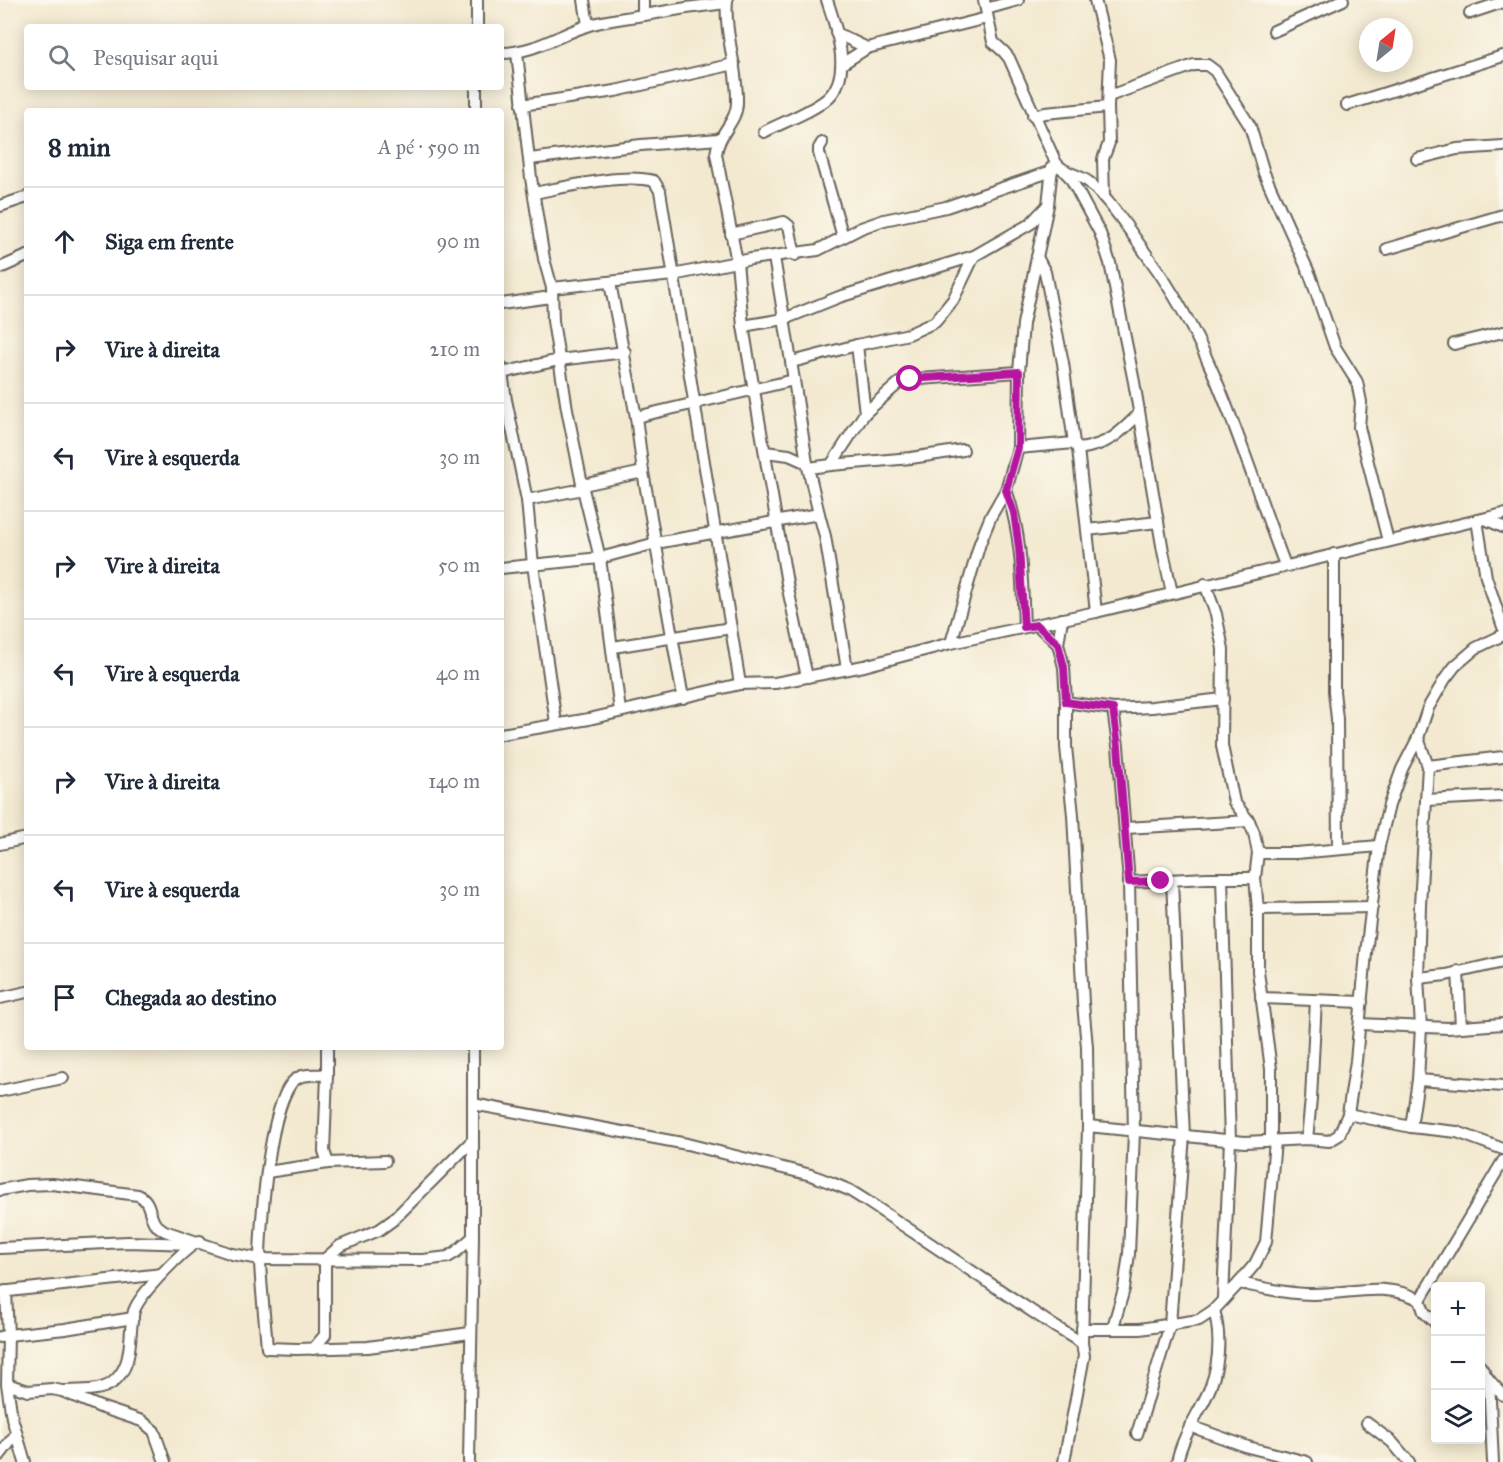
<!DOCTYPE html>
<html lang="pt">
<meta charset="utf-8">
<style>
body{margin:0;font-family:"IM FELL Great Primer",serif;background:#f6f6f7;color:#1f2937}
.controls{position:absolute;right:18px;bottom:18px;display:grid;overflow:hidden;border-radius:6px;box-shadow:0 3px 15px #0003}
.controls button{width:54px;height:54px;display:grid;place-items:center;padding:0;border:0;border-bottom:2px solid #e0e1e3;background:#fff;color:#1f2937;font:30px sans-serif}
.compass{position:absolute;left:1359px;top:18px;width:54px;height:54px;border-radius:50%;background:#fff;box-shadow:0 3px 15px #0003;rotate:30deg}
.stop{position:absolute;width:18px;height:18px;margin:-14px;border:4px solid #b5179e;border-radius:50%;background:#fff}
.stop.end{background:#b5179e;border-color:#fff;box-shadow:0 2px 6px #0008}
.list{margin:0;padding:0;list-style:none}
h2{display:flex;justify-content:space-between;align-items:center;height:78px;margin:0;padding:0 24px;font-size:26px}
h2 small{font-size:20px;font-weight:400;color:#747a83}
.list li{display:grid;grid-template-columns:39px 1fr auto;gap:18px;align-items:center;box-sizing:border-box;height:108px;padding:0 24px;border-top:2px solid #e0e1e3}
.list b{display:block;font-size:22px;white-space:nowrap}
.list em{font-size:20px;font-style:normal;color:#747a83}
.icon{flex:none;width:33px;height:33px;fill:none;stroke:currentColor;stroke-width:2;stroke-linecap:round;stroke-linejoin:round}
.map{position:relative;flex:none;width:1503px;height:1462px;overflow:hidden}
.search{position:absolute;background:#fff;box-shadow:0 3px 15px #0003;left:24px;top:24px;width:480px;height:66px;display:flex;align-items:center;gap:15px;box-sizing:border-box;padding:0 21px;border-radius:6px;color:#747a83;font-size:22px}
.panel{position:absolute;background:#fff;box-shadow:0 3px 15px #0003;left:24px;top:108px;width:480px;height:942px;border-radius:6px}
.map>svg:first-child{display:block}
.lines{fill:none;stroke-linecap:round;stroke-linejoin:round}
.minor-casing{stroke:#67645b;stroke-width:14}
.minor{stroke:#fff;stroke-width:10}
.route{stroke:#b5179e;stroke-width:8}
</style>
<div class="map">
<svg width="1503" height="1462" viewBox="0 0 1503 1462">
<rect width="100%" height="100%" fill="#fbf7ec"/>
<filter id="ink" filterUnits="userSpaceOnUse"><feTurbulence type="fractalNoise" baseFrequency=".0167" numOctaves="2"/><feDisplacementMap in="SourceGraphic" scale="12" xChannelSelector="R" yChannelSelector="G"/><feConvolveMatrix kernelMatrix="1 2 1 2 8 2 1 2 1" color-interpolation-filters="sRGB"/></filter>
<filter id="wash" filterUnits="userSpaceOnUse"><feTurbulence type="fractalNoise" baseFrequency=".008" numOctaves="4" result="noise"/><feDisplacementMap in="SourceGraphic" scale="24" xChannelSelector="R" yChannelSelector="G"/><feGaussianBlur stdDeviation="1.35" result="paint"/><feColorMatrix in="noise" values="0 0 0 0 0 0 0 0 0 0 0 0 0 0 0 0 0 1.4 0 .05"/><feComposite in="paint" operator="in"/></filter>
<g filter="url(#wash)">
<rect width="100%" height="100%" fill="#f3e9d0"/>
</g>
<g filter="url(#ink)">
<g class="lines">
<defs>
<g id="minor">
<path d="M584 0 588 25"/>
<path d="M727 0C724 33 738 69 737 103 737 122 718 133 716 154L737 262 743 326 788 589 807 677"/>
<path d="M984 0 993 42 1004 52 1009 58 1056 163C1064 174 1079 174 1090 183 1113 204 1131 233 1149 258 1216 349 1245 462 1285 565"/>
<path d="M986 9 1018 0"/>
<path d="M1470 13 1503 2"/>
<path d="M643 15V0"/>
<path d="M477 27V0"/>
<path d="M1274 31 1343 0"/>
<path d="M836 33 867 48"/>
<path d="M501 53C534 53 558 35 589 25 607 20 625 18 644 15 671 10 698 6 726 3"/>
<path d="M517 53 531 178 544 259 552 288 553 321 567 409 583 489 600 558 620 711"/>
<path d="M842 64 867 48 987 18"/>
<path d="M1109 96 1194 65H1207L1215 71 1250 126 1264 173 1310 275 1335 347 1357 382 1361 402 1359 427 1388 541"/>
<path d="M522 105 615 91 734 64"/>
<path d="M1347 105 1503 56"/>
<path d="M476 111V87"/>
<path d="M1033 116 1045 113 1108 107 1110 60 1095 0"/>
<path d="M764 132C781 123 816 110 829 97 853 73 836 28 827 0"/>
<path d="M822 143 819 148V153L843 237"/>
<path d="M530 159 641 145 719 139"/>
<path d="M1417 159 1457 149 1503 146"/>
<path d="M1065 172 1070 177 1100 233 1110 263 1134 382 1163 551 1172 593"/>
<path d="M534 193C566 187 622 173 654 181L660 191 740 684"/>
<path d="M1104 197 1103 159 1109 143 1108 107"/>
<path d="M0 206 27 197"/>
<path d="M731 234 784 222 789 226 795 255"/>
<path d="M1387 249 1503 215"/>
<path d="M1037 257 1045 272 1063 363 1074 443 1078 449 1096 612"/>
<path d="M0 268 27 256"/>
<path d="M610 283 636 417 643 472 683 698"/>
<path d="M552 288 673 275 751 259 818 250 861 228 884 220 946 207 1052 171"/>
<path d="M501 304 551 297"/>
<path d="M743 326 784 319 839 297 974 256 1030 224 1048 205"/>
<path d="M1454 344 1503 332"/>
<path d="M792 362 857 345 909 334 935 322 953 300 974 256"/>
<path d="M501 366 506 400 527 500 533 565 556 723"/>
<path d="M502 373 559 360 625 352"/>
<path d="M794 380 807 463 819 514"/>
<path d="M865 413 899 383 905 380 1019 372"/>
<path d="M636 417 794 380 774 257"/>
<path d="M1018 448 1074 443"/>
<path d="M1078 449C1108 445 1118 435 1139 414"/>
<path d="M765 452 789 455 807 463"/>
<path d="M831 465 911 458 963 450"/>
<path d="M809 468 831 465 865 413 857 345"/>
<path d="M583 485 643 472"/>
<path d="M1006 490C1022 534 1022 581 1024 627"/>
<path d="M527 500 583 489"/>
<path d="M1485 519 1503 527"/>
<path d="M1477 520 1486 577 1503 627"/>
<path d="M1087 530 1158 522"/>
<path d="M1334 554V691L1337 719 1338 849"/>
<path d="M501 568 600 558 656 543 819 514 825 536 847 669"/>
<path d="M1205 584 1216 614 1223 649 1222 746 1234 802 1249 821 1254 833 1258 853 1255 878"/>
<path d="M1062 619 1058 644 1064 667 1066 702 1113 709 1118 746 1129 882 1207 878H1255L1258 909 1372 907"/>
<path d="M1037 625 1058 644"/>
<path d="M951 643 980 543 991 516 1006 490 1018 448 1019 372 1023 324 1048 205 1052 167"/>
<path d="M613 647 731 628"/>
<path d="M1066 702V747L1073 815 1083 1003 1087 1047 1088 1126"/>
<path d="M1113 709 1152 707 1223 699"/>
<path d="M501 734 589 719 740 684 775 683 864 666 951 643 1096 612 1503 514"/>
<path d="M1418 738 1428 766 1420 905 1418 978 1421 1027 1418 1080 1503 1086"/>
<path d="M1428 766 1503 757"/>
<path d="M1426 800 1503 796"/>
<path d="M1125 828 1249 821"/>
<path d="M0 844 27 838"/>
<path d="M1258 853H1296L1379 846"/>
<path d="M1222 878 1230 1140 1223 1298"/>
<path d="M1258 909V971L1271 1069V1140"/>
<path d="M1458 971 1461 1027"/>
<path d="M1418 978 1446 975 1503 962"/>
<path d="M0 998 27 992"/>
<path d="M1261 998 1362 1002"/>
<path d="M1360 1024 1448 1028 1503 1024"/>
<path d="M327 1047V1075C317 1075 304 1073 296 1079 269 1098 260 1228 260 1261 261 1290 265 1319 267 1348L297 1349 368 1347 470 1333"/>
<path d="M0 1091 63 1078"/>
<path d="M473 1104 687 1144 811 1175 832 1183 849 1190 865 1200 1054 1326 1082 1343 1084 1356 1064 1462"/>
<path d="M1348 1114 1411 1127 1457 1132 1503 1149"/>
<path d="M1411 1127 1418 1080"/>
<path d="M1307 1139 1311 1099 1316 1000"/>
<path d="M328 1163 385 1161"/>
<path d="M267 1172 328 1163 324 1151 327 1075"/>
<path d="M0 1190 27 1185 52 1184 138 1195C152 1201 148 1216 156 1225 157 1225 164 1231 165 1231L232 1254 260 1259 423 1260 448 1257 456 1252 473 1237"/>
<path d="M0 1248 128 1242 192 1244"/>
<path d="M1239 1283 1255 1264 1266 1242 1275 1141"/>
<path d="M6 1291 8 1335 7 1384 12 1418 25 1462"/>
<path d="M0 1292 162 1274"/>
<path d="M1420 1300 1503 1161"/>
<path d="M1113 1327 1124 1289 1129 1254 1134 1132 1129 882"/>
<path d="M1082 1329H1140L1199 1320 1214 1310 1239 1283C1264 1288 1288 1294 1313 1294 1350 1294 1384 1281 1420 1300L1424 1312 1436 1323"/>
<path d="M0 1337 8 1335 65 1329 133 1318"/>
<path d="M1082 1343 1088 1126 1245 1142 1307 1139 1329 1141 1339 1135 1348 1114 1356 1061 1366 953 1379 846 1389 805 1402 769 1418 738 1428 708 1445 679 1455 666 1476 648 1503 635"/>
<path d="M313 1349 325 1335V1259L340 1246 379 1230 393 1220 473 1140"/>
<path d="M1480 1366 1489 1380 1503 1395"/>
<path d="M1489 1380 1493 1462"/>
<path d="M7 1384 28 1391 52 1389 62 1391 100 1407 142 1421 154 1431 165 1462"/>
<path d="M62 1391C77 1390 100 1392 112 1383 136 1364 127 1335 134 1311 139 1295 185 1247 200 1241"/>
<path d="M1367 1423 1392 1442 1409 1462"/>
<path d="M1190 1426 1248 1447 1307 1462"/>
<path d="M1137 1434 1170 1325 1184 1135 1172 881"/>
<path d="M0 1455 16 1434"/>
<path d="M469 1462 473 1237V1047"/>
<path d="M1177 1462C1182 1438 1195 1419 1206 1397 1219 1371 1222 1339 1214 1310"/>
</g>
</defs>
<use href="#minor" class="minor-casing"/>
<use href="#minor" class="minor"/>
</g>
</g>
<g class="lines" filter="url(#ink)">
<path class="route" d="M910 379 1019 372 1018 448 1006 490 1014 513 1019 548 1024 627 1037 625 1058 644 1064 667 1066 702 1113 709 1118 746 1129 882 1161 881"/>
</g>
</svg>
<div class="controls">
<button>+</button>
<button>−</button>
<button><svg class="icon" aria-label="layers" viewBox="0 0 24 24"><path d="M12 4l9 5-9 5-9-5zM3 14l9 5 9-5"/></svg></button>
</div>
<svg class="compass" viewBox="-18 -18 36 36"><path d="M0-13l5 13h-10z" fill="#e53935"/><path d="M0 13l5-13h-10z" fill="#747a83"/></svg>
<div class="stop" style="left:910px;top:379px"></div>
<div class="stop end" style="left:1161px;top:881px"></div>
<div class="search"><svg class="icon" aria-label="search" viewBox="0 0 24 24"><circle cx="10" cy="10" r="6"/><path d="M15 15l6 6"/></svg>Pesquisar aqui</div>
<section class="panel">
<h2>8 min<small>A pé · 590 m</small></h2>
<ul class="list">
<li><svg class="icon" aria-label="ahead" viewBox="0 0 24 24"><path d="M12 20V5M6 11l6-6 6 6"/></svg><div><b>Siga em frente</b></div><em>90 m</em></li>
<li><svg class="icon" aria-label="right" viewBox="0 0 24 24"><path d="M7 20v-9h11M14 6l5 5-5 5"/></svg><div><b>Vire à direita</b></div><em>210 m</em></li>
<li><svg class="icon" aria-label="left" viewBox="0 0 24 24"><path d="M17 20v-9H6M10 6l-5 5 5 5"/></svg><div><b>Vire à esquerda</b></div><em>30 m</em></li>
<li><svg class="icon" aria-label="right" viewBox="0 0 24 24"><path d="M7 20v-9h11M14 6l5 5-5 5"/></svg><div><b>Vire à direita</b></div><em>50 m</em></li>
<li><svg class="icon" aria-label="left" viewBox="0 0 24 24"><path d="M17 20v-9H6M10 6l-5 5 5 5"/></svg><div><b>Vire à esquerda</b></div><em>40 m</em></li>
<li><svg class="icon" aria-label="right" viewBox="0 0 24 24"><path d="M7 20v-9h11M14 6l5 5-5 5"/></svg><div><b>Vire à direita</b></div><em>140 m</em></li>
<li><svg class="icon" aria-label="left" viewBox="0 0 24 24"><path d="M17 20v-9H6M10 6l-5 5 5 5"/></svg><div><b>Vire à esquerda</b></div><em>30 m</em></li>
<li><svg class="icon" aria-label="arrive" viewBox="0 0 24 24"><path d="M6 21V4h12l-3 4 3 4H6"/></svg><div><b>Chegada ao destino</b></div></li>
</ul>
</section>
</div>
